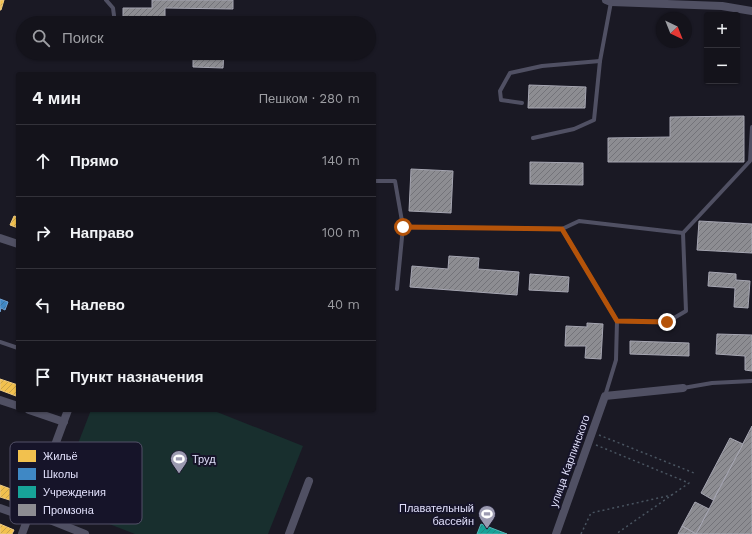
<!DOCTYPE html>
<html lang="ru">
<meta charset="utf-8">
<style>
body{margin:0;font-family:"Work Sans",sans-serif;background:#212028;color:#f1f3f6}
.controls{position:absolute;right:12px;top:12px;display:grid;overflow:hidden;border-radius:4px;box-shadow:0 1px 3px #0004}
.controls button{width:36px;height:36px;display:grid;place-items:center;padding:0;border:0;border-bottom:1px solid #33323a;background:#14131b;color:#f1f3f6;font:20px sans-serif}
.compass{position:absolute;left:656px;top:12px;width:36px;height:36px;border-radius:50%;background:#14131b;box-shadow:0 1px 3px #0004;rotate:137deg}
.stop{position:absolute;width:12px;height:12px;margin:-9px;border:3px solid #b45309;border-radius:50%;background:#fff}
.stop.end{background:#b45309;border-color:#fff;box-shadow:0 1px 4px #0008}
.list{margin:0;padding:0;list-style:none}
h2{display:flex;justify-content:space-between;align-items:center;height:52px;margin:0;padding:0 16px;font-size:17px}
h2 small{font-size:13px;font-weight:400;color:#9d9ea3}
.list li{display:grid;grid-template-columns:26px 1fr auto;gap:12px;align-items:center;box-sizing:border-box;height:72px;padding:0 16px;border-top:1px solid #33323a}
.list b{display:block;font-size:15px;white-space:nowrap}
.list em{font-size:13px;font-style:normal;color:#9d9ea3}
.icon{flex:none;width:22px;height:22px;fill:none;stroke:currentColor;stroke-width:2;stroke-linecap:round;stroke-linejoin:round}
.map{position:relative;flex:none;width:752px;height:534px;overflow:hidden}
.search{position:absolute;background:#14131b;box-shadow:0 1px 3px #0004;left:16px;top:16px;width:360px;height:44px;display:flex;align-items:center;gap:10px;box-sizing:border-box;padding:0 14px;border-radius:22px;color:#9d9ea3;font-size:15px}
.panel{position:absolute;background:#14131b;box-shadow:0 1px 3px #0004;left:16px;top:72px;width:360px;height:340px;border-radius:4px}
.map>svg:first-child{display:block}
.grass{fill:#182f2e}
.homes{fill:url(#homes-hatch);stroke:#edca82}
.schools{fill:url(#schools-hatch);stroke:#70a2d5}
.public{fill:url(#public-hatch);stroke:#54b5b6}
.industry{fill:url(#industry-hatch);stroke:#a6a6b2}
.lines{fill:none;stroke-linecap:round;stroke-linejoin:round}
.path{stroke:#495460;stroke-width:1.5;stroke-dasharray:2 3;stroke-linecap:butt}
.lane{stroke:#505063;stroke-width:4}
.street{stroke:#505063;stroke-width:8}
.route{stroke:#b45309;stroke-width:5}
.labels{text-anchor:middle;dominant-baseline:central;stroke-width:4;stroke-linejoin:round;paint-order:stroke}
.poi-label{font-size:11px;fill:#e1e0fb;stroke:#161429;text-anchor:start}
.street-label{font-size:11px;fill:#e1e0fb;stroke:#161429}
.key{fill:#161429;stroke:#535168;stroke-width:1}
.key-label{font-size:11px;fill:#e1e0fb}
</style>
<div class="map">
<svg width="752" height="534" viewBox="0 0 752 534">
<defs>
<pattern id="homes-hatch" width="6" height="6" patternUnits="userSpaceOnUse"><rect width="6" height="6" fill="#f2c14e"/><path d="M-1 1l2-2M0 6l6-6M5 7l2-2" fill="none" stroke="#c6a24d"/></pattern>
<pattern id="schools-hatch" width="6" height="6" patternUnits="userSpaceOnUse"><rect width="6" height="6" fill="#3f88c5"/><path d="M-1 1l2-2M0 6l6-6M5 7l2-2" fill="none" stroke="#41709a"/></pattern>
<pattern id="public-hatch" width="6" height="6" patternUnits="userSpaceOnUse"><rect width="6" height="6" fill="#17a398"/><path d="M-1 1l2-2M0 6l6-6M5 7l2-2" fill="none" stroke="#248681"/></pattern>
<pattern id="industry-hatch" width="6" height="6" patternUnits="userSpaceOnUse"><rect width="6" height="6" fill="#8d8d92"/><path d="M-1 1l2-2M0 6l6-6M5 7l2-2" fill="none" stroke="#737379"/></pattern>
</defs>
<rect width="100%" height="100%" fill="#1a1924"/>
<path class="grass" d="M91 410H212L303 446 268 534H135L55 503Z"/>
<g class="homes">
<path d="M0 0H4L1 10H0Z"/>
<path d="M14 216 18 217V228L10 225Z"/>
<path d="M0 379 18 385 16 396 0 390Z"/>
<path d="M0 485 19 492 16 502 0 497Z"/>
<path d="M0 524 14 530 12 534H0Z"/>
</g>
<path class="schools" d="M0 299 8 302 5 310 1 308 0 312Z"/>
<path class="public" d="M481 524 507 534H477Z"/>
<g class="industry">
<path d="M152 0H233V9L165 8V23H123V8H152Z"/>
<path d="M179 53H224L223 68 193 67V54Z"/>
<path d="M529 85 586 87 585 108H528Z"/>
<path d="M744 116V162H608V138L670 137V117Z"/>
<path d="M530 162 583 163V185L530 184Z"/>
<path d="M411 169 453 171 451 213 409 211Z"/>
<path d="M699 221 752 224V253L697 250Z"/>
<path d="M449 256 479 258 478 269 519 272 517 295 410 287 412 266 448 269Z"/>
<path d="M709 272 736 274V280L750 281 748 308 734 307 735 288 708 286Z"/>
<path d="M530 274 569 277 568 292 529 290Z"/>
<path d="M587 323 603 324 601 359 585 358 586 346H565L566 326 587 327Z"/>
<path d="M717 334 752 335V371L745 370V356L716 354Z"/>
<path d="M630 341 689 343V356L630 354Z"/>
<path d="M752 426V534H696L709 509Z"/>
<path d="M730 438 743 444 713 500 701 493Z"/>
<path d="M695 502 709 509 696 534 682 526Z"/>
<path d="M682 526 696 534H678Z"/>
</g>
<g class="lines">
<g class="path">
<path d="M599 435 694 473"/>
<path d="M596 445 689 483 616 534"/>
<path d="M581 534 591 513 672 495"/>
</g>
<g class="lane">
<path d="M106 0 113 8 115 23"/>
<path d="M132 53 144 57 170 54"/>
<path d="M522 103 501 100 500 91 510 73 542 66 600 61"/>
<path d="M533 138 574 129 594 120 600 61 611 2"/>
<path d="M374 181H395L403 227"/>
<path d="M562 229 579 221 683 233 750 161 752 127"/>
<path d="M397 289 403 227 562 229 617 321 616 360 605 396"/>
<path d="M617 321 667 322 686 311 683 233"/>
<path d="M0 342 18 348"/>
<path d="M683 388 712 383 752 381"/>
</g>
<g class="street">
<path d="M606 0 611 2 722 6 752 11"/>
<path d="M0 238 18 244"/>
<path d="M0 400 18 406"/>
<path d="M29 410 64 422"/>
<path d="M0 508 28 518"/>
<path d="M30 512 85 534"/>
<path d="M22 534 68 410"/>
<path d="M289 534 309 481"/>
<path d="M556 534 605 396 683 388"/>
</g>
</g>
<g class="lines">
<path class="route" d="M403 227 562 229 617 321 667 322"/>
</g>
<defs>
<symbol id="stadium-pin" viewBox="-11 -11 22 30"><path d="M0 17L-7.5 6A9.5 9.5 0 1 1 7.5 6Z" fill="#9b9ab0" stroke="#161429"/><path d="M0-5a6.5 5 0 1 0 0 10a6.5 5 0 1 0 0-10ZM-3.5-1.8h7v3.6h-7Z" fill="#fff"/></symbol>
</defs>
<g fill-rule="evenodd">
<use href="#stadium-pin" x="169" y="449" width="20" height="27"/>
<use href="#stadium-pin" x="477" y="504" width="20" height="27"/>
</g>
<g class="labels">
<g class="poi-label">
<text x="192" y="459">Труд</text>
<text x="474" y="508" text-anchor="end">Плавательный<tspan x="474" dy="13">бассейн</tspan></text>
</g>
<g class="street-label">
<text transform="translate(570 461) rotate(-70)">улица Карпинского</text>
</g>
</g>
<rect x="10" y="442" width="132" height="82" rx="6" class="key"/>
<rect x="18" y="450" width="18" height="12" fill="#f2c14e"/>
<rect x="18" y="468" width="18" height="12" fill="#3f88c5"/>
<rect x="18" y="486" width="18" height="12" fill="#17a398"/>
<rect x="18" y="504" width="18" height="12" fill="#8d8d92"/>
<g class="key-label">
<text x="43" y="460">Жильё</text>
<text x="43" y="478">Школы</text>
<text x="43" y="496">Учреждения</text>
<text x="43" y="514">Промзона</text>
</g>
</svg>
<div class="controls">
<button>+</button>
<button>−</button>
</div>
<svg class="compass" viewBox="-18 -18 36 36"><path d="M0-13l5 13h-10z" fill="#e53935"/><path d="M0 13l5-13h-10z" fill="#9d9ea3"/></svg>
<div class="stop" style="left:403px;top:227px"></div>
<div class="stop end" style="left:667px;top:322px"></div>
<div class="search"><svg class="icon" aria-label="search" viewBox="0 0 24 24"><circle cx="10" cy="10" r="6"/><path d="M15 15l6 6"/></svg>Поиск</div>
<section class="panel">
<h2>4 мин<small>Пешком · 280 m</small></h2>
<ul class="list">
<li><svg class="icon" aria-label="ahead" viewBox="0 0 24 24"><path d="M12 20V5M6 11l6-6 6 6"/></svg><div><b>Прямо</b></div><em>140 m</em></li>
<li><svg class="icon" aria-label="right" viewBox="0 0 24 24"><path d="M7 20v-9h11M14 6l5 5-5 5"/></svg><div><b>Направо</b></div><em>100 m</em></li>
<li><svg class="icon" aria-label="left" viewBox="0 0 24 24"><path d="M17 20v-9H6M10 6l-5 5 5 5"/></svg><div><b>Налево</b></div><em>40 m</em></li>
<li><svg class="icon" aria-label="arrive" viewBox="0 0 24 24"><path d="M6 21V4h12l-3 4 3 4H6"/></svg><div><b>Пункт назначения</b></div></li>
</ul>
</section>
</div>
